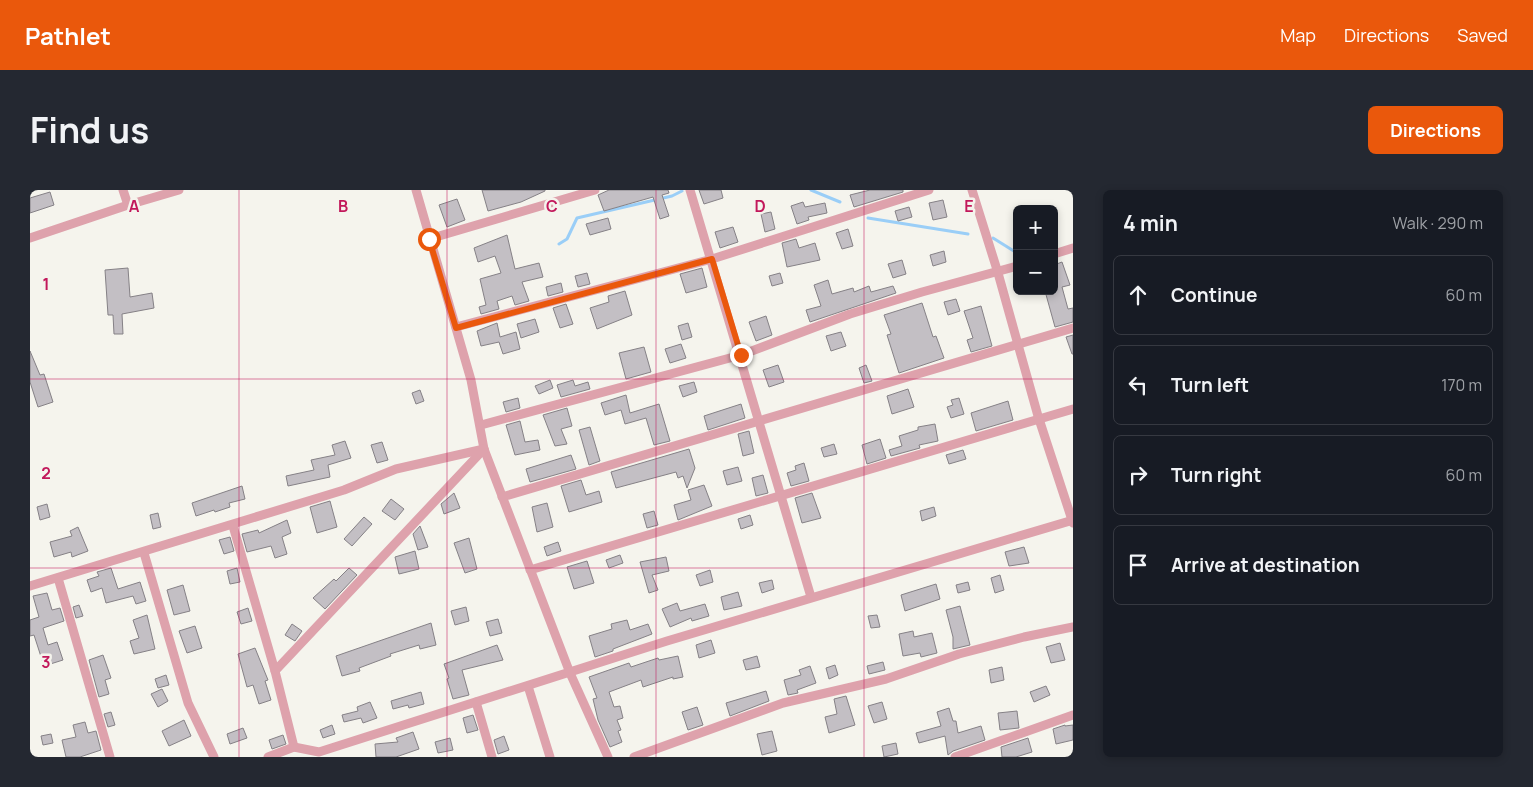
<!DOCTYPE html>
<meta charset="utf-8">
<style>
body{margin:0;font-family:Manrope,sans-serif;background:#242831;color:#f1f3f6}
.controls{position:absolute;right:15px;top:15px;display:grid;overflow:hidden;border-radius:8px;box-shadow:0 2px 8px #0003}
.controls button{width:45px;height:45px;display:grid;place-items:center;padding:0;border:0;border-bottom:1px solid #363941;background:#171b24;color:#f1f3f6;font:25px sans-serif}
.stop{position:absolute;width:15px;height:15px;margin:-11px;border:4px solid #ea580c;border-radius:50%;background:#fff}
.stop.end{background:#ea580c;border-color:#fff;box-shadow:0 1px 5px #0008}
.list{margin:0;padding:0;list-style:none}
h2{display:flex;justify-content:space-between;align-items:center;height:65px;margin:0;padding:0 20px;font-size:21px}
h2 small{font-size:16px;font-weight:400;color:#9ea1a6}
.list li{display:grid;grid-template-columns:32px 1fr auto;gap:15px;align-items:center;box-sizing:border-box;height:80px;margin:0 10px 10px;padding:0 10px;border:1px solid #363941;border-radius:8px}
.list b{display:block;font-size:19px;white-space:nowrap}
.list em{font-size:16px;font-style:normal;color:#9ea1a6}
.icon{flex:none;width:28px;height:28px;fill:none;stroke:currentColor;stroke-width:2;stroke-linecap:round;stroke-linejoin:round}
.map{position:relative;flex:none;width:1043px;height:567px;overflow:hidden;border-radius:8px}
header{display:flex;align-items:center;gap:30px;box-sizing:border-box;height:70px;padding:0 25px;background:#ea580c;color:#fff}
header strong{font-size:24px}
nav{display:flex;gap:28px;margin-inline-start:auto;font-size:18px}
.intro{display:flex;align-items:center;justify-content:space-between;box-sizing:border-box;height:120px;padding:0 30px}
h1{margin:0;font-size:35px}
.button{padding:12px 22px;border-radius:8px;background:#ea580c;color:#fff;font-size:18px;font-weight:700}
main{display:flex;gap:30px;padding:0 30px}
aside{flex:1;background:#171b24;border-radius:8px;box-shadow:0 2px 8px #0003}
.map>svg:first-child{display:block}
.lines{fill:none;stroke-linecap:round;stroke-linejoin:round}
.stream{stroke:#9acef7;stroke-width:3}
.building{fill:#c3bfc4;stroke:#858186}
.street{stroke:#dea2ac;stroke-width:9}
.route{stroke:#ea580c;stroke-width:6}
.grid{fill:none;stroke:#c2185b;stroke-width:1;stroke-opacity:0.55}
.grid-label{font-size:16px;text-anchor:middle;font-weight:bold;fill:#c2185b;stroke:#f5f4ed;stroke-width:5;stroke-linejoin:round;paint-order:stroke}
</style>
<header>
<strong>Pathlet</strong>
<nav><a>Map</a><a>Directions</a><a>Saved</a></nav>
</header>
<div class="intro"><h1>Find us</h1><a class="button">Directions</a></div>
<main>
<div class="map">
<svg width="1043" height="567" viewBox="0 0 1043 567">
<rect width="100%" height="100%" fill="#f5f4ed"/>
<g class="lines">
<g class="stream">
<path d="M781 0 810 12"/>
<path d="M838 28 938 44"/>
<path d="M963 48 987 63"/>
<path d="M529 54 537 49 547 28 642 6 652 1"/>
</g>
</g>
<g class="building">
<path d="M452 0H515V1L491 12 458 21Z"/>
<path d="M579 0H638L639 3 632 5 639 26 630 29 623 7 574 21 568 5Z"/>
<path d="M669 0H691L693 8 674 14Z"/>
<path d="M840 0H873V2L824 17 820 5Z"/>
<path d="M20 2 24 15 0 23V8Z"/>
<path d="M427 9 435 30 417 37 409 15Z"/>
<path d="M913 10 917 27 903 30 899 13Z"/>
<path d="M773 12 775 17 795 13 797 23 778 27 779 30 767 34 761 16Z"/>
<path d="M879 17 882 27 868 31 865 21Z"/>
<path d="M741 22 745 39 735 42 731 24Z"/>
<path d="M578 28 581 39 560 45 556 34Z"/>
<path d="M703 37 708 52 690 58 685 42Z"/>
<path d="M818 39 823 56 812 59 806 43Z"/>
<path d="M477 45 485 79 509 73 513 87 492 92 499 111 485 115 482 106 467 111 469 119 451 124 449 117 456 115 450 89 471 83 465 66 448 72 444 58Z"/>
<path d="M766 49 769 58 785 53 790 70 757 77 752 53Z"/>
<path d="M914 61 916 72 903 76 900 65Z"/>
<path d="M872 70 876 84 863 88 858 74Z"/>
<path d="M1032 72 1040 95 1032 97 1038 119 1043 118V132L1025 137 1015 101H1024V75Z"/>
<path d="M98 78 100 107 122 103 124 118 92 124 93 144H84L83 125H78L75 80Z"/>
<path d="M672 78 677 97 656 103 650 84Z"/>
<path d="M557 83 560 94 548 97 545 86Z"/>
<path d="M750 83 753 93 742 96 739 86Z"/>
<path d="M798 90 802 104 823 98 824 102 839 96 841 102 863 96 866 103 780 132 776 120 791 116 784 95Z"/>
<path d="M531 93 533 102 518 106 516 97Z"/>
<path d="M595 101 602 125 567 139 560 118 579 112 578 106Z"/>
<path d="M926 109 930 121 918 125 914 112Z"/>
<path d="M892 113 903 147 906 146 914 168 869 183 857 145 861 144 854 125Z"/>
<path d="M536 114 543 134 530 138 523 118Z"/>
<path d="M951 116 962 156 941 162 937 150 943 148 934 121Z"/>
<path d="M736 126 742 145 726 151 719 132Z"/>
<path d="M505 129 509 142 491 148 487 134Z"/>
<path d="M467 133 470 147 486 142 490 159 473 164 469 152 451 156 447 141Z"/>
<path d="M658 133 662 147 652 150 648 136Z"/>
<path d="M811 142 816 156 801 161 796 146Z"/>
<path d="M1043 145V164H1042L1036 147Z"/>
<path d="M651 154 656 168 640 173 635 159Z"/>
<path d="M614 157 621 182 596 189 589 163Z"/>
<path d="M0 161 10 185 14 184 23 212 8 217 0 192Z"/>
<path d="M748 175 754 192 739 197 733 180Z"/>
<path d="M836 175 842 191 834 193 829 178Z"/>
<path d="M520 190 523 198 509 204 505 196Z"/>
<path d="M543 190 545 196 558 192 560 199 531 207 527 195Z"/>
<path d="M664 192 667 202 653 207 649 196Z"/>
<path d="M878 199 884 217 862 224 857 206Z"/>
<path d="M390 200 394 211 386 214 382 203Z"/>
<path d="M596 205 600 223 629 214 640 251 624 255 616 228 595 234 591 220 575 225 571 213Z"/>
<path d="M488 208 490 218 476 222 473 212Z"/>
<path d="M929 208 934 224 921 228 917 217 923 215 921 210Z"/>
<path d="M978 211 983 230 946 241 941 223Z"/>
<path d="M711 214 715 228 678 240 674 226Z"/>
<path d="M537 218 542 236 531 239 537 254 525 256 513 225Z"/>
<path d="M490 231 495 252 508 250 510 260 485 265 476 235Z"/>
<path d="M905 234 908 251 889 255 890 258 861 266 859 260 872 256 869 246 888 240V237Z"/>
<path d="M560 237 570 271 559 275 549 240Z"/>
<path d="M719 241 724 263 713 266 708 244Z"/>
<path d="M850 249 856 268 837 274 832 255Z"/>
<path d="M315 251 321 268 298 275 300 287 258 296 256 286 284 280 281 270 305 265 302 255Z"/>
<path d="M352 252 358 270 347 273 341 255Z"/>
<path d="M804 254 807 264 794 267 791 258Z"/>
<path d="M659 259 665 278 657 298 653 286 648 288 646 282 586 298 581 282Z"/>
<path d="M933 260 936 269 919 274 916 265Z"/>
<path d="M541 265 546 279 500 292 496 279Z"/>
<path d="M774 273 779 291 761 296 757 283 766 280 765 276Z"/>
<path d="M708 277 712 291 697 295 693 281Z"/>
<path d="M733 285 738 303 726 306 722 288Z"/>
<path d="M551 290 556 305 569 301 572 312 539 322 531 296Z"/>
<path d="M674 295 682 316 648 330 644 315 661 310 658 300Z"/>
<path d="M212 296 215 309 199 313 200 317 185 322 184 320 166 326 162 313Z"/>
<path d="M424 303 430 318 414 324 411 314Z"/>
<path d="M782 303 791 328 772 333 765 308Z"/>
<path d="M361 309 374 319 365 330 352 321Z"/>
<path d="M300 311 307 337 287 343 280 317Z"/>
<path d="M517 313 523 337 507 342 502 317Z"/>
<path d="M17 314 20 327 10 330 7 317Z"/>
<path d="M904 317 906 326 892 331 890 321Z"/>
<path d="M624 321 628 335 617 338 613 324Z"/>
<path d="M128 323 131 337 123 339 120 325Z"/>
<path d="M720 325 723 335 711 339 708 329Z"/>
<path d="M334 327 342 334 322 356 314 349Z"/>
<path d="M257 330 261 343 252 347 257 364 245 368 241 356 217 362 212 344 228 340 229 343Z"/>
<path d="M390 336 398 357 388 360 383 344Z"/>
<path d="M48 337 58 361 42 367 41 362 24 367 20 352 42 346 40 341Z"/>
<path d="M200 347 204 361 194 364 189 350Z"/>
<path d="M439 348 447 379 435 383 424 353Z"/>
<path d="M528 352 531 361 517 366 514 357Z"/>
<path d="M994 357 999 373 979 376 975 362Z"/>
<path d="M385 361 389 379 369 384 365 367Z"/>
<path d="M590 365 593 373 579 378 576 370Z"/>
<path d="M636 367 639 381 622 385 628 400 619 403 610 372Z"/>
<path d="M557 371 564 393 544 399 537 377Z"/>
<path d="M81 378 88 399 110 392 116 411 106 414 103 406 76 413 72 398 61 402 57 390 69 386 67 382Z"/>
<path d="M207 378 210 392 200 394 197 381Z"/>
<path d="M319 378 327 385 295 419 283 408 304 389 306 391Z"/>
<path d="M680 380 683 392 670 396 666 385Z"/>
<path d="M970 385 974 400 965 403 961 388Z"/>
<path d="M742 390 744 399 732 403 729 393Z"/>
<path d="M938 392 940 400 928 403 926 395Z"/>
<path d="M906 394 910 409 875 421 871 405Z"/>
<path d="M153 395 160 421 144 425 137 400Z"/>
<path d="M708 402 712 416 694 420 691 407Z"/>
<path d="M17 403 22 420 30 418 34 431 13 438 18 455 27 452 33 470 14 476 4 445 0 446V430L9 427 3 406Z"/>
<path d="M647 413 650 421 675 414 679 426 662 431 661 428 640 437 632 419Z"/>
<path d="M49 415 53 426 46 428 43 417Z"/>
<path d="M930 416 940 455 923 459V447L916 420Z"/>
<path d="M436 417 439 431 425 435 421 421Z"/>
<path d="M218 418 222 431 211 434 207 422Z"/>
<path d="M117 425 125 459 104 464 100 451 109 448 103 430Z"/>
<path d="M847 425 850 437 841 438 838 426Z"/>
<path d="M468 429 472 443 460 446 456 432Z"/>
<path d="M597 430 600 440 618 434 622 444 583 459V461L565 467 559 446 582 439 581 434Z"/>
<path d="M401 433 406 455 390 459 389 455 360 464 361 466 329 478 330 481 312 486 306 466Z"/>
<path d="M262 434 272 441 265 451 255 445Z"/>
<path d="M165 436 172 458 157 463 149 441Z"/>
<path d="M883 441 884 447 902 443 907 463 891 467 890 463 873 466 869 444Z"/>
<path d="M681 450 685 463 669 468 666 455Z"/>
<path d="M1030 453 1035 470 1021 473 1016 457Z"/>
<path d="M467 455 473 470 432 480 439 505 423 509 417 489 419 488 414 474Z"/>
<path d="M225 458 238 490 235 491 241 510 229 514 223 495 217 497 208 464Z"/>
<path d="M73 465 81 488 75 490 79 504 69 507 59 470Z"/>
<path d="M648 466 653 487 643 489V487L613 497 611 490 579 502 584 517 590 516 593 528 587 530 591 540 588 541 592 552 580 557 568 530 563 509 567 508 559 487 599 473 601 477 628 468 629 470Z"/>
<path d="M727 466 730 477 716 480 713 470Z"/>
<path d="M853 472 855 480 839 484 837 476Z"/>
<path d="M805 475 808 485 799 489 796 478Z"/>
<path d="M780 476 786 493 767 500 768 503 758 505 754 490 771 485 769 480Z"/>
<path d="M972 477 974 490 961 493 959 480Z"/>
<path d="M136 485 139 495 128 498 125 489Z"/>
<path d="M1016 496 1020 505 1004 512 1000 502Z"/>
<path d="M132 499 138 511 128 517 121 504Z"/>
<path d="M736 501 739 511 700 526 696 513Z"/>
<path d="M391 502 394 514 379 518 378 515 363 519 361 511Z"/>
<path d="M816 506 825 535 799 543 795 527 807 524 804 509Z"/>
<path d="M340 512 347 528 333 533 331 528 314 532 312 525 328 521 327 517Z"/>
<path d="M852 512 857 529 844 533 838 516Z"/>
<path d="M667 517 673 535 658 540 652 522Z"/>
<path d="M919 518 923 531H926L928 543 951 536 955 550 923 561 918 565 915 546 889 553 886 543 911 536 907 522Z"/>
<path d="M987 521 989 538 970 540 968 523Z"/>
<path d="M81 522 85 535 78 537 74 524Z"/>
<path d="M443 525 448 540 437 543 433 528Z"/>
<path d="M154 530 161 546 139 556 132 541Z"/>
<path d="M55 532 58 543 66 541 71 560 50 567H36L32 550 46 547 43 535Z"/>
<path d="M302 535 305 544 293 548 290 540Z"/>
<path d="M1035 535V536L1043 535V550L1026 554 1023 539Z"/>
<path d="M213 538 217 548 200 554 197 544Z"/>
<path d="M742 541 747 561 732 565 727 544Z"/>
<path d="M383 542 389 559 366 567H346L345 554 368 552 366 548Z"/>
<path d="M21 544 23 553 13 555 11 546Z"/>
<path d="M253 545 256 554 242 559 239 550Z"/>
<path d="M474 546 479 560 468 564 464 550Z"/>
<path d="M420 548 423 560 408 563 405 552Z"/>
<path d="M998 548 1002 562 986 567H972L971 557Z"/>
<path d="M866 553 868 564 854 567 852 556Z"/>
</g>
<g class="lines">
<g class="street">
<path d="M93 0 98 15"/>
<path d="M386 0 441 190 454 259 540 483 578 567"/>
<path d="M660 0 781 407"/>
<path d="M942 0 968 83 1008 226 1043 333"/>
<path d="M0 48 98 15 149 0"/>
<path d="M399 49 565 0"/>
<path d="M1024 64 1043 58"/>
<path d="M426 137 682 69 899 0"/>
<path d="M451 235 711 165 820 124 892 102 987 76"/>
<path d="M472 307 1043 138"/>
<path d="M203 336 245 481"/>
<path d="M114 363 158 513 184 567"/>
<path d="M500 380 1043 219"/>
<path d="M28 388 80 567"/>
<path d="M0 396 314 300 366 279 454 259"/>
<path d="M498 496 520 567"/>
<path d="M446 512 462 567"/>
<path d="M264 557 289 562 637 451 1043 330"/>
<path d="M238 567 264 557 245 481 454 259"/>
<path d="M604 567 753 513 856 489 929 464 994 447 1043 437"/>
<path d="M925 567 1043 525"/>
</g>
</g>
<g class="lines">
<path class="route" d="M399 49 426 138 682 69 711 165"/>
</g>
<path class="grid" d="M209 0V567M417 0V567M626 0V567M834 0V567M0 189H1043M0 378H1043"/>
<g class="grid-label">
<text x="104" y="22">A</text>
<text x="313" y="22">B</text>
<text x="522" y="22">C</text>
<text x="730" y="22">D</text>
<text x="939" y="22">E</text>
<text x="16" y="100">1</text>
<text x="16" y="289">2</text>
<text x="16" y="478">3</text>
</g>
</svg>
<div class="controls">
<button>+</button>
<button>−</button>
</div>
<div class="stop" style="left:399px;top:49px"></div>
<div class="stop end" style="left:711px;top:165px"></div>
</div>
<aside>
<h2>4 min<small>Walk · 290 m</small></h2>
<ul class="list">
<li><svg class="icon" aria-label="ahead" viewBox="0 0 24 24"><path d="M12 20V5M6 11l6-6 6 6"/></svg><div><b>Continue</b></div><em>60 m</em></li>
<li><svg class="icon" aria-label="left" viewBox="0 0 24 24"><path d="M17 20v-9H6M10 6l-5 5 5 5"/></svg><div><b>Turn left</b></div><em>170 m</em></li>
<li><svg class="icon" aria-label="right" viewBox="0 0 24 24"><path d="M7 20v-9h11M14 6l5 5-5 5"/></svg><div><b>Turn right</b></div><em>60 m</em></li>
<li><svg class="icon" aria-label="arrive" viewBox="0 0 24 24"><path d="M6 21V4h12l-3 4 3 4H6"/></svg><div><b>Arrive at destination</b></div></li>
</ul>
</aside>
</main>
